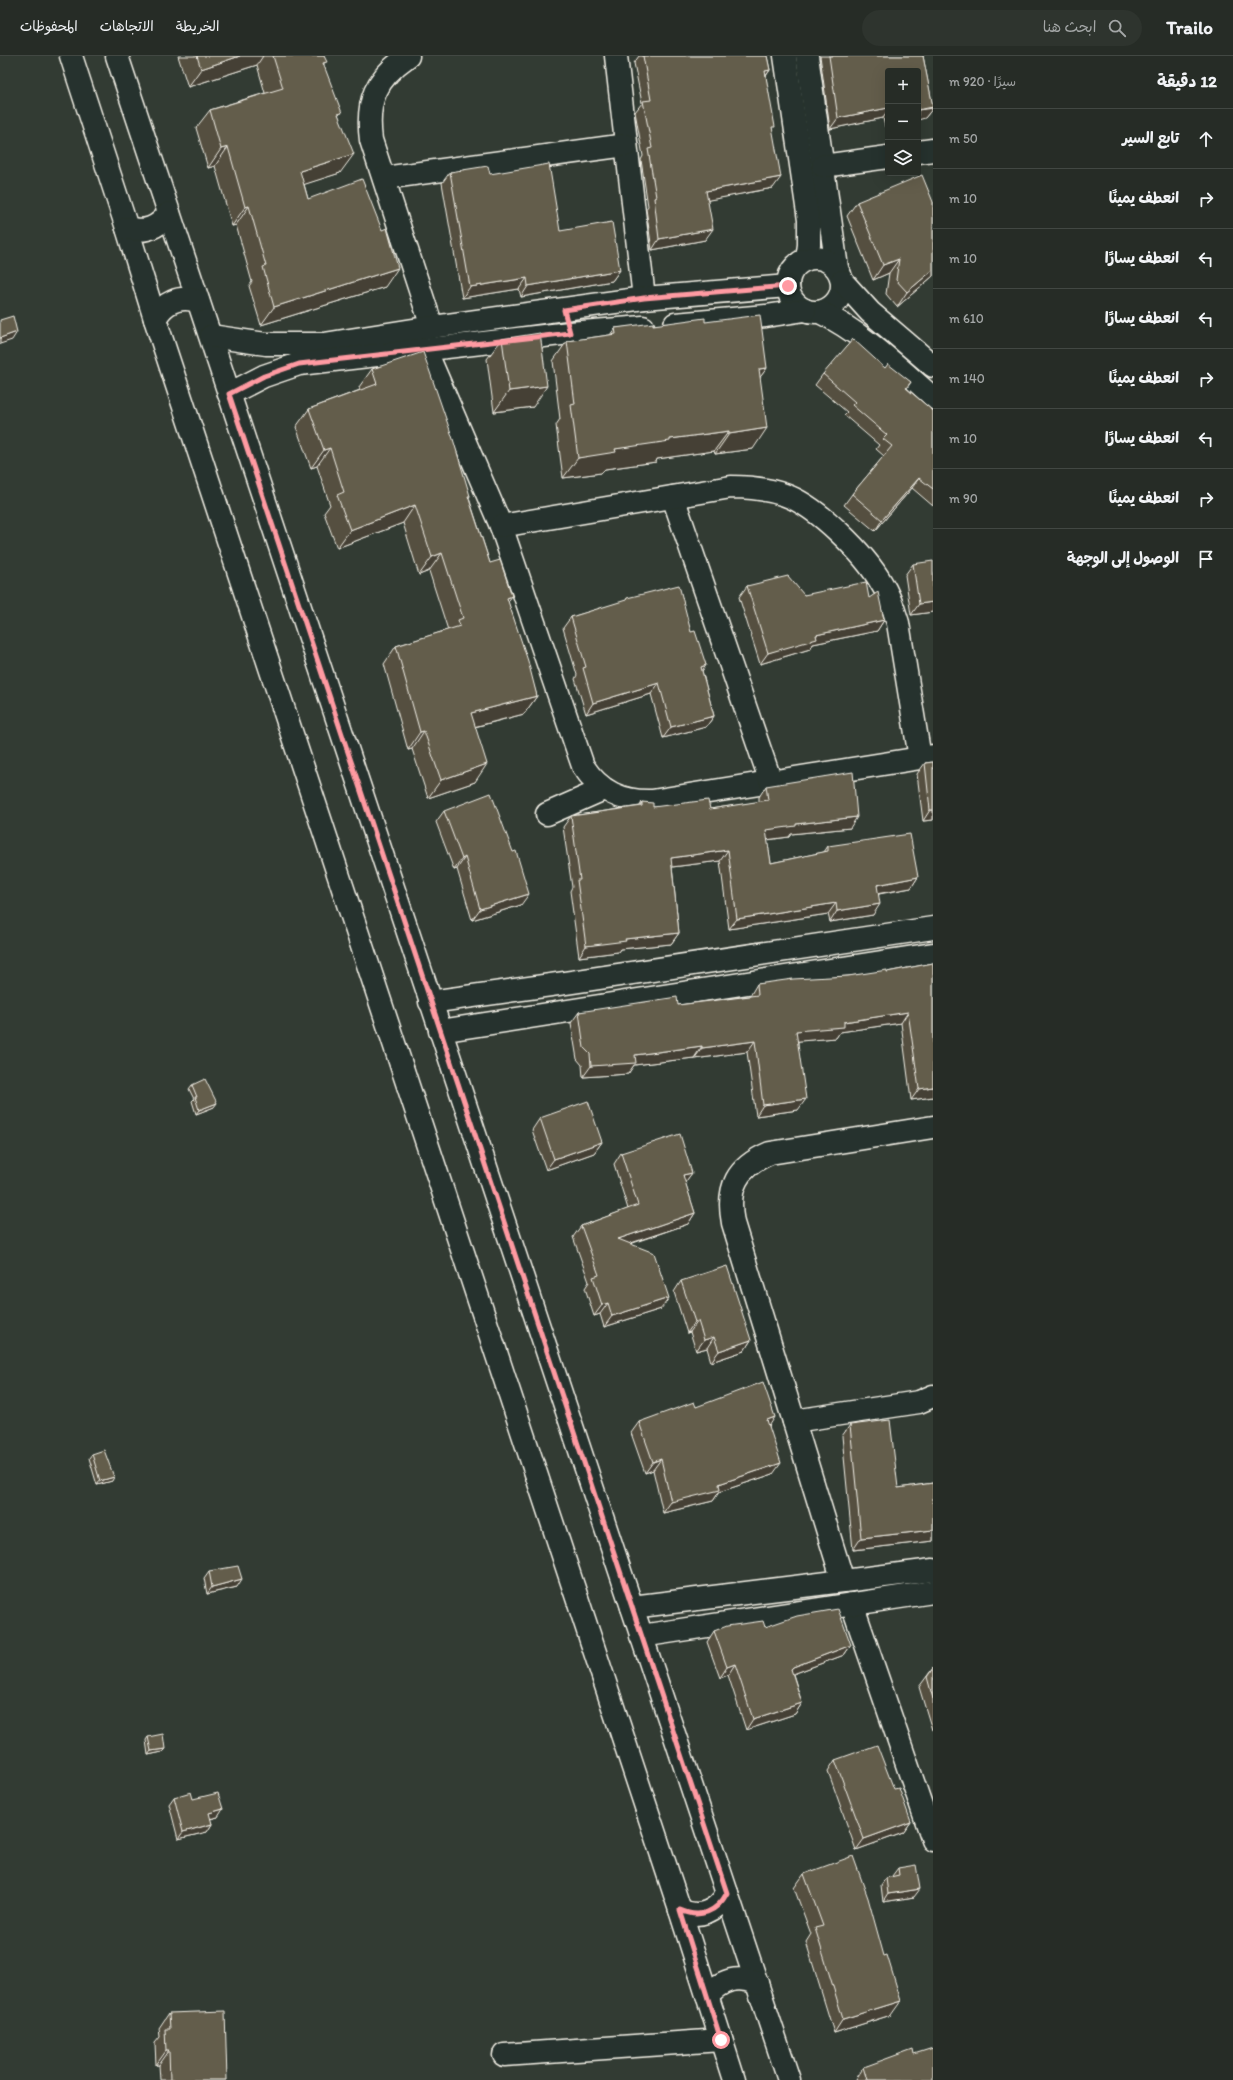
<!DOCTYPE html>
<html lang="ar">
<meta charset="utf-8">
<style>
body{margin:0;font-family:Itim,"Playpen Sans Arabic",sans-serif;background:#2e342e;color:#f1f3f6;direction:rtl}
.controls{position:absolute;right:12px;top:12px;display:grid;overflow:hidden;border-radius:4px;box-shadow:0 4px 16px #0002}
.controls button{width:36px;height:36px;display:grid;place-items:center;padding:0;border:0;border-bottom:1px solid #424843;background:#262c26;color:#f1f3f6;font:20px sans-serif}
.stop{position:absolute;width:12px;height:12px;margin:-9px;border:3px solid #ff9aa2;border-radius:50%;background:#fff}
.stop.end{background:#ff9aa2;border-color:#fff;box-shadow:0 1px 4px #0008}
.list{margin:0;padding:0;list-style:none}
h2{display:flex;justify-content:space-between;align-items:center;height:52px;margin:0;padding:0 16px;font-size:17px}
h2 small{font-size:13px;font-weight:400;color:#a4a7a7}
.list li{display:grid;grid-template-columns:26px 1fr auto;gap:12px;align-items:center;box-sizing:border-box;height:60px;padding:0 16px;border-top:1px solid #424843}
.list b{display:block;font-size:15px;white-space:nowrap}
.list em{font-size:13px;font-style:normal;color:#a4a7a7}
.icon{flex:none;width:22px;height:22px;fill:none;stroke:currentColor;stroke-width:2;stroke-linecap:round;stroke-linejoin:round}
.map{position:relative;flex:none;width:933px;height:2024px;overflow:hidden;direction:ltr}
header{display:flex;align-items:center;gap:24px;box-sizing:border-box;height:56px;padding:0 20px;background:#262c26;border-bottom:1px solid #424843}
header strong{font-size:19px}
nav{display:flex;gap:22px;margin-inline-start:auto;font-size:14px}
.search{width:280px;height:36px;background:#2e342e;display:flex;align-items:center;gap:10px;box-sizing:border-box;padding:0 14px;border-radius:22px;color:#a4a7a7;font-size:15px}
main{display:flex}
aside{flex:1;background:#262c26}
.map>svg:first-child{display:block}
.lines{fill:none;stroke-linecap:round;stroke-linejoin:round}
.minor-casing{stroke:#f4f1e8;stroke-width:25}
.minor{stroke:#26332d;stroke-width:22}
.wall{fill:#555041;stroke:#f4f1e8}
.shaded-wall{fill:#454135;stroke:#f4f1e8}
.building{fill:#635d4c;stroke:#f4f1e8}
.route{stroke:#ff9aa2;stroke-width:5}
</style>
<header>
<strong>Trailo</strong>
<div class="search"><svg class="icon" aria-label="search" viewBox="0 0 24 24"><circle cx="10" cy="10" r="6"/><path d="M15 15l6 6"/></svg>ابحث هنا</div>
<nav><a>الخريطة</a><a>الاتجاهات</a><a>المحفوظات</a></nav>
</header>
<main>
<aside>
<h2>12 دقيقة<small>سيرًا · 920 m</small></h2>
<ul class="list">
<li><svg class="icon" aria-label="ahead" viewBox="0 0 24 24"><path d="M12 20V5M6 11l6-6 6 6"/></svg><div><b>تابع السير</b></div><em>50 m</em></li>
<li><svg class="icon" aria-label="right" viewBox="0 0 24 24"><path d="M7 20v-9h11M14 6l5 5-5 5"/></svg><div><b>انعطف يمينًا</b></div><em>10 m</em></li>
<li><svg class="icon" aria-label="left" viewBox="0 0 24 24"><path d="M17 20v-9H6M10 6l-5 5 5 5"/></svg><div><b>انعطف يسارًا</b></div><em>10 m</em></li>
<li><svg class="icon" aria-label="left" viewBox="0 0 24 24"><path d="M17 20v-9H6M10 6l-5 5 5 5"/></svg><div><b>انعطف يسارًا</b></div><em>610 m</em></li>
<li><svg class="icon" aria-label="right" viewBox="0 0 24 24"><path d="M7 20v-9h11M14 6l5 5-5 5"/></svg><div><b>انعطف يمينًا</b></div><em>140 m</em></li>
<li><svg class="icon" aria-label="left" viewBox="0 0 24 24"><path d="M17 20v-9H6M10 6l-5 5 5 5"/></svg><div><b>انعطف يسارًا</b></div><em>10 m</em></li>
<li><svg class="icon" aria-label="right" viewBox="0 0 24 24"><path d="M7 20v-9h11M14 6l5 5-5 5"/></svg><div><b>انعطف يمينًا</b></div><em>90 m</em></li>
<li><svg class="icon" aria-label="arrive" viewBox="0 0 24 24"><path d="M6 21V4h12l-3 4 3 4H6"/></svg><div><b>الوصول إلى الوجهة</b></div></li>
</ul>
</aside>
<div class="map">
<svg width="933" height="2024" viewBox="0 0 933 2024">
<rect width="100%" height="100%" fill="#323b33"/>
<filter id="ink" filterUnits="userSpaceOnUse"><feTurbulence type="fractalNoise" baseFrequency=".025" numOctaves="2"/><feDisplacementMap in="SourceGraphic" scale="8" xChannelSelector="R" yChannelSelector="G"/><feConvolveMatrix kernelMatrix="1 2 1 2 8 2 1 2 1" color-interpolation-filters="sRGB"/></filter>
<g filter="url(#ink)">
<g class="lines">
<defs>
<g id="minor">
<path d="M71 0 127 172 155 263 680 1854 734 2024"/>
<path d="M117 0 789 2024"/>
<path d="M408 0C375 23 366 45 371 84L432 271"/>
<path d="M616 0 644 242"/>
<path d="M785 0 809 164V189L807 203"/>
<path d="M807 0 837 212"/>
<path d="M918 96 933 94"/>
<path d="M823 110 888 101"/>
<path d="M384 122 626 89"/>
<path d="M127 172C145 177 158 172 169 157"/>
<circle cx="815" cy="229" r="27"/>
<path d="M842 225 870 256 933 310"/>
<path d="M820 256C863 277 897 311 933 342"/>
<path d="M155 263C164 246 179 239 198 245"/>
<path d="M675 268 766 260 805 254"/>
<path d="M211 280 266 288H324L432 271 644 242 788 230"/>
<path d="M425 293 501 470 583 710C600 736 622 746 652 745L933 700"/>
<path d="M229 338 264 320 299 308 570 277 643 271"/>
<path d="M673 441 771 726"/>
<path d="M501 470 731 431C749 431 768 433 785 439 817 450 865 498 882 528 890 540 894 554 898 567L920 702"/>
<path d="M547 758 604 733"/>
<path d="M430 946 565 927 933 872"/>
<path d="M440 975 933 898"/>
<path d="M794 1365 919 1346 933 1340"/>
<path d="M843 1525 733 1167C726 1131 737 1111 770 1097L933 1071"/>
<path d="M852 1548 933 1784"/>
<path d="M632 1551 933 1514"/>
<path d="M641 1580 933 1536"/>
<path d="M680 1854C699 1863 717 1856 727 1837"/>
<path d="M707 1940C721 1924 737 1919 757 1927"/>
<path d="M504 1999 721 1984"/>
</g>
</defs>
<use href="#minor" class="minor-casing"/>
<use href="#minor" class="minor"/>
</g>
<g class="wall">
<path d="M178 0H324V10L339 61 340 117 304 128 308 143 385 231 261 269 249 230 252 226 236 169 232 170 215 110 208 112 196 72 210 54 265 37 257 9 188 31Z"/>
<path d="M639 0H767L770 14 766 20 772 74 773 132 708 144 705 184 652 194 646 153 648 150 641 104 643 100 635 56 642 47 634 7Z"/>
<path d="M820 0H924H923L933 52 925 62 888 15V70L885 71 883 62 830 73Z"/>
<path d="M450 116 490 118 560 175 620 214 612 225 521 241 519 233 462 242 442 127Z"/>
<path d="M857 146H933V220L897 251 886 238 889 217 873 224 847 160Z"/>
<path d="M705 266 767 312 760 321 753 393 715 398 714 395 657 403 656 406 605 413 601 417 563 422 556 369 560 363 553 305 567 285 610 279 615 272 653 269Z"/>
<path d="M502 283 533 351 494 356 487 303Z"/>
<path d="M885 312 911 326 907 332 933 355V450L912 432 875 475 844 449 852 438 884 400 876 393 879 389 844 359 847 356 815 329 823 318Z"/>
<path d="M372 313 470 440 469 442 490 507 508 546 537 640 524 658 475 671V726L428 742 412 693 408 694 384 608 396 590 448 574 429 515 419 519 403 467 337 492 324 457 330 449 317 410 311 412 296 371 309 353 360 334 359 331Z"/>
<path d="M913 508 933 556 911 559 905 519Z"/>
<path d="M747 530 804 539 869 542 884 564 877 575 813 588 810 593 760 608 739 541Z"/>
<path d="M627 542 691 576 706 609 702 615 714 660 706 671 663 682 651 638 586 658 575 623 577 619 563 572 571 561 626 545Z"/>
<path d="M933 706V764L923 765 917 718 925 707Z"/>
<path d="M766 730 850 772 791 778 789 781 767 784 771 807 824 796 828 790 918 821 911 832 879 838 873 859 830 866 828 858 729 873 720 805 672 811 679 877 671 888 620 893 618 896 579 901 570 835 572 831 563 771 571 760 640 750 642 746 653 751 710 753 759 746V741Z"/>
<path d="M444 755 521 849 472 864 457 813 454 814 436 766Z"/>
<path d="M933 907V1041L911 1044 901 967 840 976 836 982 798 985V1054L756 1060 747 996 694 1003V1002L634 1009 628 1018 583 1021 582 1009 577 1003 571 967 579 956 678 949 750 940 757 928 848 920 887 916Z"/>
<path d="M192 1029 214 1051 196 1058 192 1045 194 1043 189 1033Z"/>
<path d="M540 1062 602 1086 594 1097 546 1114 532 1074Z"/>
<path d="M621 1097 692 1117 685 1126 695 1157 688 1168 630 1188 661 1253 604 1271 600 1258 594 1260 585 1232 589 1226 573 1181 581 1170 628 1153 614 1108Z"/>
<path d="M681 1225 751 1284 744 1295 711 1306 707 1292 696 1295 690 1276 687 1277 674 1236Z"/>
<path d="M696 1351 769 1370 773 1418 719 1436 713 1445 663 1457 653 1414 645 1417 631 1377 639 1366Z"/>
<path d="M850 1369 898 1432 933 1427V1485L853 1494 842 1380Z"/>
<path d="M92 1398 112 1425 97 1429 89 1402Z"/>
<path d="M209 1515 237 1531 207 1538 204 1522Z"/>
<path d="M765 1571 851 1589 844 1599 793 1618 802 1647 795 1658 746 1674 728 1619 720 1622 707 1586 714 1575Z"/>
<path d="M933 1612V1674H932L919 1631Z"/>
<path d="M148 1681 162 1696 148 1699 146 1684Z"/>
<path d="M835 1704 894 1733 911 1766 903 1777 856 1794 828 1715Z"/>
<path d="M174 1741 193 1743 218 1761 210 1763 212 1768 207 1776 178 1783 169 1748Z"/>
<path d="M898 1812 914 1841 883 1846 881 1829 886 1822 893 1821 892 1820Z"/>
<path d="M804 1818 891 1959 834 1977 806 1886 811 1878 794 1832Z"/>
<path d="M169 1957 227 2024H160L159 2009H156L155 1987 160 1981 159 1972Z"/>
<path d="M914 1998 933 2024H856V2023L864 2011Z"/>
</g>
<g class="shaded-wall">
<path d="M240 0H263L257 9 188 31 201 13Z"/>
<path d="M770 14 762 25 765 15Z"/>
<path d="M888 52V55L883 62 830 73 838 62Z"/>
<path d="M933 52 925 62 918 64V54Z"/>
<path d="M888 66V70L885 71Z"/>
<path d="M228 91 215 110 208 112 221 93Z"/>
<path d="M354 98 340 117 287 134 300 115Z"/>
<path d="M781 121 773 132 699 146 706 135Z"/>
<path d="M249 150 236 169 232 170 245 151Z"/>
<path d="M713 173 705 184 652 194 659 183Z"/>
<path d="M899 203 889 217 873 224 883 209Z"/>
<path d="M398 212 385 231 261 269 274 251Z"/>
<path d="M620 214 612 225 521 241 528 230Z"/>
<path d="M933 214V220L897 251 907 236Z"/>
<path d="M527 222 519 233 462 242 470 231Z"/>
<path d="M17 276 12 284 0 288V282Z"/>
<path d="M767 312 752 332 759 313Z"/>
<path d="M547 330 533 351 494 356 509 335Z"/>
<path d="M767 372 753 393 715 398 729 378Z"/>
<path d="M729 375 714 395 657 403 656 406 605 413 601 417 563 422 578 402 615 393 670 383Z"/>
<path d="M330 392 317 410 311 412 324 394Z"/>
<path d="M919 422 912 432 875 475 882 464Z"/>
<path d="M415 449 403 467 337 492 350 474Z"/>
<path d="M442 497 429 515 419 519 432 501Z"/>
<path d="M512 540 499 558 507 542Z"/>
<path d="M933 546V556L911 559 919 548Z"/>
<path d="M884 564 877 575 813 588 810 593 760 608 768 597 816 579Z"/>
<path d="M706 609 698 621 701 611Z"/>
<path d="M659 627 651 638 586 658 593 647Z"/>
<path d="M537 640 524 658 458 675 471 657Z"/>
<path d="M714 660 706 671 663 682 671 671Z"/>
<path d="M424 675 412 693 408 694 420 676Z"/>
<path d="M487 708 475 726 428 742 441 724Z"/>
<path d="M930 754H933V764L923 765Z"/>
<path d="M857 761 850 772 791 778 789 781 758 785 766 774 796 768Z"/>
<path d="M728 794 720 805 664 812 671 802Z"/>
<path d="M465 801 457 813 454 814 462 803Z"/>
<path d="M918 821 911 832 870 839 877 829Z"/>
<path d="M529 838 521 849 472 864 480 853Z"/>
<path d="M836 847 828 858 729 873 737 863Z"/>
<path d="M880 848 873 859 830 866 837 855Z"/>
<path d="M679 877 671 888 620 893 618 896 579 901 586 890 625 883Z"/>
<path d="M908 956 901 967 840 976 836 982 789 986 796 975 844 966Z"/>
<path d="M755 985 747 996 694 1003 702 992Z"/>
<path d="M702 990 694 1002 634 1009 628 1018 583 1021 591 1010 635 999Z"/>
<path d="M933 1031V1041L911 1044 919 1033Z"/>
<path d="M806 1043 798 1054 756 1060 763 1049Z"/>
<path d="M217 1047 214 1051 196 1058 199 1054Z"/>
<path d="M602 1086 594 1097 546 1114 554 1103Z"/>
<path d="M692 1117 684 1128 683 1119Z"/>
<path d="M695 1157 688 1168 610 1194 618 1183Z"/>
<path d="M669 1242 661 1253 604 1271 612 1260Z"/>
<path d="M608 1247 600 1258 594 1260 602 1249Z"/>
<path d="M698 1265 690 1276 687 1277 695 1266Z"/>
<path d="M714 1281 707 1292 696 1295 704 1284Z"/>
<path d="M751 1284 744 1295 711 1306 719 1295Z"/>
<path d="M775 1361 768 1372 767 1364Z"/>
<path d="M661 1403 653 1414 645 1417 653 1406Z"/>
<path d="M781 1407 773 1418 719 1436 713 1445 663 1457 671 1446 719 1428Z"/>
<path d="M114 1421 112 1425 97 1429 100 1425Z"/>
<path d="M933 1474V1485L853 1494 861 1482Z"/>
<path d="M242 1523 237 1531 207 1538 212 1531Z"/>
<path d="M851 1589 844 1599 785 1621 793 1611Z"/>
<path d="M735 1608 728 1619 720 1622 727 1611Z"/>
<path d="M802 1647 795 1658 746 1674 753 1663Z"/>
<path d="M165 1693 162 1696 148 1699 151 1695Z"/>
<path d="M223 1753 218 1761 204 1764 209 1757Z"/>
<path d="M911 1766 903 1777 856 1794 864 1783Z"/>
<path d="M212 1768 207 1776 178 1783 183 1776Z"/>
<path d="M920 1833 914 1841 883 1846 888 1838Z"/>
<path d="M901 1945 891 1959 834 1977 843 1963Z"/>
<path d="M166 1995H169L159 2009H156Z"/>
</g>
<g class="building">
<path d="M197 0H240L201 13Z"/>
<path d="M273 0H324L327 6 323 7 342 57 338 58 354 98 300 115 308 143 362 123 382 174 387 172 398 212 274 251 263 211 266 210 249 150 245 151 228 91 221 93 210 54 283 32Z"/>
<path d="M643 0H767L770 14 765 15 775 71H772L781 121 706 135 713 173 659 183 654 142 656 141 648 93 652 92 643 45 651 44Z"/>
<path d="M829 0H923L933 51 918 54V15H888V52L838 62Z"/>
<path d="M549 108 560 175 612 166 620 214 528 230 527 222 470 231 450 116 488 110 490 118Z"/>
<path d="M922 119 933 146V214L907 236 896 224 899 203 883 209 857 146Z"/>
<path d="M760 259 767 312 759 313 767 372 729 378V375L670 383V385L615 393 616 396 578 402 571 349 575 348 567 285 616 278 615 272 653 267V269L705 262V266Z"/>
<path d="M13 260 17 276 0 282V264Z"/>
<path d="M540 277 547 330 509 335 502 283Z"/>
<path d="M853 283 885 312 888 308 911 326 906 332 933 355V433L919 422 882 464 852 438 892 390 883 383 887 379 852 349 855 346 823 318Z"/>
<path d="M423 296 453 383 470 440H468L490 507 500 504 512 540 507 542 528 605 537 640 471 657 487 708 441 724 424 675 420 676 396 590 460 570 458 564 463 562 442 497 432 501 415 449 350 474 337 439 344 436 330 392 324 394 309 353 377 328 372 313Z"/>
<path d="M933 505V546L919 548 913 508Z"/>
<path d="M788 520 804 539 866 526 869 542 878 536 884 564 816 579 817 583 768 597 747 530Z"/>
<path d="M679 529 691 576 695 575 706 609 701 611 714 660 671 671 659 627 593 647 583 612 586 611 571 561 626 544 627 542Z"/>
<path d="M933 706V754H930L925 707Z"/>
<path d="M853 716 857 761 796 768V770L766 774 771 807 828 795V790L910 778 918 821 877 829 880 848 837 855 836 847 737 863 728 794 671 802 679 877 625 883 626 885 586 890 577 824H580L571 760 642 750V746L653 747V751L708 744 710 753 768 744 766 730Z"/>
<path d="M491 737 513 796 516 795 529 838 480 853 465 801 462 803 444 755Z"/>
<path d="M933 907V1031L919 1033 908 956 844 966V971L796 975 806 1043 763 1049 755 985 702 992V990L635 999 636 1007 591 1010 590 998 584 992 579 956 677 941 678 949 758 939 757 928 793 923 848 920 887 914V916Z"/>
<path d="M205 1023 217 1047 199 1054 195 1041H197L192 1029Z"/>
<path d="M588 1045 602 1086 554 1103 540 1062Z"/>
<path d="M680 1078 692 1117 683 1119 695 1157 618 1183 654 1197 669 1242 612 1260 608 1247 602 1249 593 1221 599 1219 581 1170 638 1149 621 1097Z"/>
<path d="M727 1210 751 1284 719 1295 714 1281 704 1284 698 1265 695 1266 681 1225Z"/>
<path d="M763 1326 775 1361 767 1364 781 1407 719 1428 720 1434 671 1446 661 1403 653 1406 639 1366 694 1346 696 1351Z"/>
<path d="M890 1364 898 1432 933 1427V1474L861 1482 850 1369Z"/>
<path d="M104 1394 114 1421 100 1425 92 1398Z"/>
<path d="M238 1510 242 1523 212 1531 209 1515Z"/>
<path d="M838 1553 851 1589 793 1611 791 1613 802 1647 753 1663 735 1608 727 1611 714 1575 727 1570 763 1565 765 1571 797 1560Z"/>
<path d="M933 1612V1643L927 1621Z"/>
<path d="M163 1678 165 1693 151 1695 148 1681Z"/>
<path d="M877 1689 894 1733 899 1732 911 1766 864 1783 835 1704Z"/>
<path d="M191 1736 193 1743 218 1737 223 1753 209 1757 212 1768 183 1776 174 1741Z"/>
<path d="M853 1800 868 1842 884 1900 887 1899 901 1945 843 1963 815 1872 823 1870 804 1818Z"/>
<path d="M916 1809 920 1833 888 1838 886 1822 899 1819 898 1812Z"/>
<path d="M225 1955 227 2024H170L169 1995H166L165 1973H170L169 1957Z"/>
<path d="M933 1992V2024H868L864 2011 913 1993 914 1998Z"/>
</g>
</g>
<g class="lines" filter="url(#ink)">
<path class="route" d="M721 1984 680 1854C700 1863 717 1856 727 1837L229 338 264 320 299 308 570 277 564 254 644 242 788 230"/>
</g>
</svg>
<div class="controls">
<button>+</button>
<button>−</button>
<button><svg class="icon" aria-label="layers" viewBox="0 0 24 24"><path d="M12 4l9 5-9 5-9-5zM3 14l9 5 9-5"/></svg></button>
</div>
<div class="stop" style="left:721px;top:1984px"></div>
<div class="stop end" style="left:788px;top:230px"></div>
</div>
</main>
